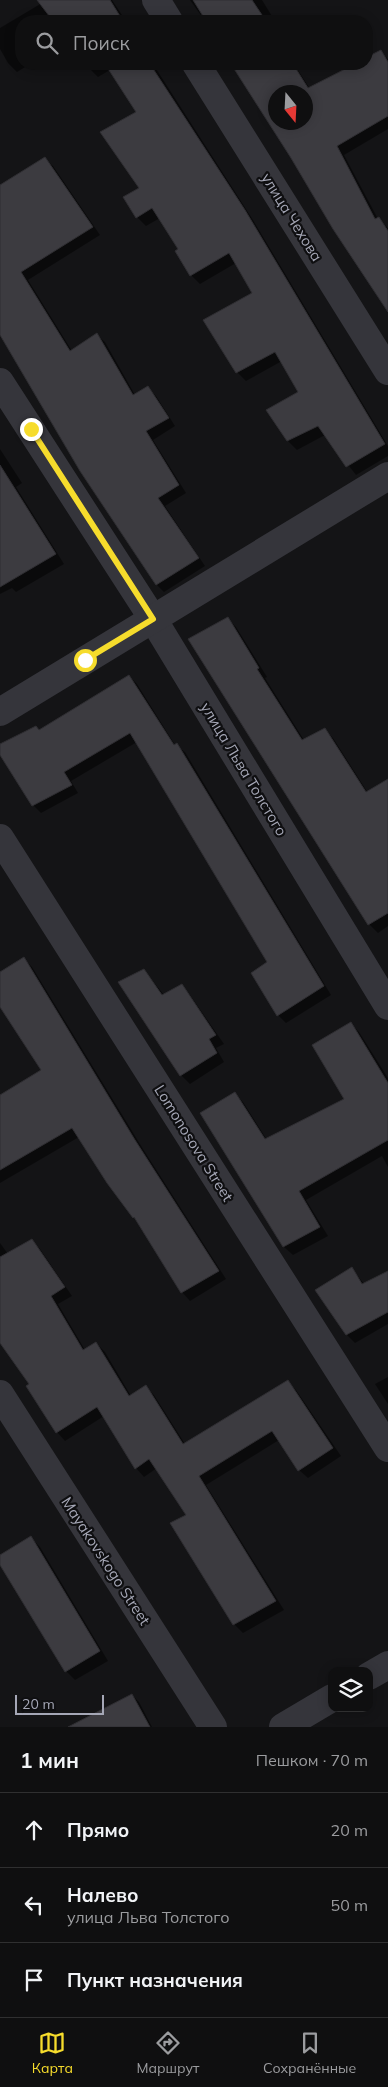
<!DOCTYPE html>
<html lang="ru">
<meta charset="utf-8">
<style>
body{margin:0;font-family:Mulish,sans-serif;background:#181819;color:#f1f3f6}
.controls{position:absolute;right:15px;bottom:15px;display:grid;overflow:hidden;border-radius:10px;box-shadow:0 2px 12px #0003}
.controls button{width:45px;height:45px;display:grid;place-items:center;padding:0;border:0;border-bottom:1px solid #2f2f30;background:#0f0f10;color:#f1f3f6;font:25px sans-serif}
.compass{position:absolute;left:268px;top:85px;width:45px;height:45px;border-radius:50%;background:#0f0f10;box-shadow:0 2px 12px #0003;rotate:162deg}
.scale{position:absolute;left:15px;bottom:12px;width:89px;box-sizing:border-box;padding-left:5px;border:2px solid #a5a7b6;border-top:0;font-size:14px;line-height:18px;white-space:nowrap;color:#a5a7b6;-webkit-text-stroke:4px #0f0f11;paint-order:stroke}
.stop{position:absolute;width:15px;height:15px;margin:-11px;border:4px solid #f6dc2c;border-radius:50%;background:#fff}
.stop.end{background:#f6dc2c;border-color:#fff;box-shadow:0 1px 5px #0008}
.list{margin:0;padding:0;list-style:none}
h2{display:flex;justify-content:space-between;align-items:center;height:65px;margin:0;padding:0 20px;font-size:21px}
h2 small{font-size:16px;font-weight:400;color:#9b9c9f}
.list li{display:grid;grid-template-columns:32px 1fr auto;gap:15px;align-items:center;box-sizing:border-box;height:75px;padding:0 20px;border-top:1px solid #2f2f30}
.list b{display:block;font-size:19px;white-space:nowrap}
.list p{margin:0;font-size:16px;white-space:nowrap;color:#9b9c9f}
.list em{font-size:16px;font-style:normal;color:#9b9c9f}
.icon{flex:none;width:28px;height:28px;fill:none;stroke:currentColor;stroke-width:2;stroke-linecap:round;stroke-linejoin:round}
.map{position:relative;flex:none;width:388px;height:1727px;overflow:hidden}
.search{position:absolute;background:#0f0f10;box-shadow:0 2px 12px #0003;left:15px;right:15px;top:15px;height:55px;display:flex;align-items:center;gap:12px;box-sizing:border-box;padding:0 18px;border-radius:20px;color:#9b9c9f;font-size:19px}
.sheet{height:290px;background:#0f0f10}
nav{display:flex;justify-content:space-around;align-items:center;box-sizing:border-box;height:70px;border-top:1px solid #2f2f30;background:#0f0f10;font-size:14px;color:#9b9c9f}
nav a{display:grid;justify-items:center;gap:2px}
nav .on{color:#f6dc2c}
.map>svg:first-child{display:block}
.shadow{fill:#0007;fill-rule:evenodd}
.building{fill:#3c3b40;stroke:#2f2e32;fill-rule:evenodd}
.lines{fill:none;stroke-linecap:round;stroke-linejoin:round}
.street{stroke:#35353b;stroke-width:28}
.route{stroke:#f6dc2c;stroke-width:6}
.labels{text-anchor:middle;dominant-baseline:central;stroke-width:4.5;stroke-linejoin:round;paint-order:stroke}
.street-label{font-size:15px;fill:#a5a7b6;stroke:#0f0f11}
</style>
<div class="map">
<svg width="388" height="1727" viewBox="0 0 388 1727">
<rect width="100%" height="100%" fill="#141416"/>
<g class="shadow">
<path d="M47 0H112L126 21H21V64H30L17 72 8 63 0 49V28Z"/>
<path d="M190 0H262L275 21H205Z"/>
<path d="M380 52 388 59V129L344 155 378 219 388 228V310L233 64H294L310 89 358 64H367V59ZM276 92H306V122H276Z"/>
<path d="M85 64H153L253 220 388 446V456L356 475 325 435 297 450 288 441 300 393 282 361 246 381 237 372 254 294 236 263 200 284 191 275 180 249 160 218 146 226 137 217 125 197 141 188 137 113 110 70 98 77Z"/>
<path d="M45 159 53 166 100 235 28 280 72 351 97 335 105 342 135 395 148 388 156 396 175 426 153 440 186 493 165 506 205 566 164 592 157 585 81 471 51 417 0 336V186Z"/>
<path d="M0 449 22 483 16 487 64 564 16 592 12 588 0 594Z"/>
<path d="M228 619 236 627 267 677 265 678 304 740 324 729 333 738 368 793 388 792V926L378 933 369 924Z"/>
<path d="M129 676 137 684 175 745 185 752 331 995 286 1023 278 1015 268 962 137 742 71 781 78 793 41 813 33 805 0 752V745L23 746Z"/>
<path d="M24 959 32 967 143 1149 226 1279 190 1301 182 1292 139 1223 79 1137 0 1183V1096L43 1071 0 1005V974Z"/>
<path d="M144 970 164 995 182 986 190 995 224 1044 216 1048 224 1062 190 1084 181 1075Z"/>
<path d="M351 1024 359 1032 388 1078V1167L382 1156 306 1200 328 1236 293 1255 284 1247 202 1114 235 1094 243 1102 267 1140 346 1100Z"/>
<path d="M31 1241 40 1249 72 1296 58 1304 85 1350 96 1343 105 1352 131 1396 146 1387 154 1395 185 1444 287 1382 296 1390 341 1456 308 1478 299 1470 279 1440 206 1485 284 1610 243 1633 234 1624 187 1516 157 1468 144 1477 136 1468 104 1416 65 1441 57 1432 30 1385 0 1340V1243L8 1254Z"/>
<path d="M352 1269 365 1285 388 1272V1324L355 1343 347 1335Z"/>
<path d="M388 1377V1404L375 1384Z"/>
<path d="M31 1538 40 1547 108 1661 75 1680 66 1671 0 1563V1557Z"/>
<path d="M132 1695 139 1702 152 1727H73Z"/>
</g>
<g class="building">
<path d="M37 0H110L123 21H53Z"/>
<path d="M193 0H252L266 21H206Z"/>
<path d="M381 50 388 62V116L337 146 375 219 379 217 388 231V312L333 229 291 158 231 64H293L308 88 355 64H367V57ZM276 92H306V122H276Z"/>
<path d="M105 64H150L245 210 385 444 346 467 318 426 287 441 266 410 298 392 275 352 236 373 203 320 252 293 229 253 190 276 175 251 178 249 152 208 136 218 123 197 139 188 100 132 136 112Z"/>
<path d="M45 157 93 227 21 272 70 351 97 333 133 395 148 386 169 418 146 431 179 485 158 498 199 558 156 585 80 471 0 335V185Z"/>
<path d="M0 465 56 554 0 587Z"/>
<path d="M228 617 259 668 257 669 302 740 325 728 366 792 388 779V913L368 925 188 639Z"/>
<path d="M129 675 174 745 177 743 324 986 277 1016 251 973 267 962 130 733 64 772 72 785 32 806 0 755V744L36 726 39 730Z"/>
<path d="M24 957 135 1140 219 1271 181 1293 134 1217 133 1218 107 1183 72 1128 0 1170V1095L41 1070 0 1007V972Z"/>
<path d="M144 969 162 995 182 984 216 1035 209 1039 217 1053 180 1076 118 982Z"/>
<path d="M351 1022 388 1083V1140L299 1191 320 1227 283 1247 200 1113 235 1092 265 1139 344 1099 312 1045Z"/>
<path d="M32 1239 65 1287 51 1296 83 1350 96 1342 129 1396 146 1385 183 1444 288 1380 333 1448 298 1471 272 1431 199 1476 276 1601 233 1625 170 1523 186 1515 149 1459 135 1469 97 1407 56 1433 26 1386 29 1384 0 1343V1257Z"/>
<path d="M352 1267 362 1284 388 1271V1312L346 1335 315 1290Z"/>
<path d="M31 1536 100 1651 65 1672 0 1565V1555Z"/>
<path d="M132 1694 150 1727H68Z"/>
</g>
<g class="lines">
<g class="street">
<path d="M156 0 169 21"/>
<path d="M196 64 388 371"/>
<path d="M0 382 153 619 388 1006"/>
<path d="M0 712 388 476"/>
<path d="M0 838 388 1448"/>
<path d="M0 1394 213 1727"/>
<path d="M369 1676 388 1665"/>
<path d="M283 1727 332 1698"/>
</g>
</g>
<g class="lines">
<path class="route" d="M31 429 153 619 85 660"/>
</g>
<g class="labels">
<g class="street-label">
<text transform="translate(292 217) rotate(58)">улица Чехова</text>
<text transform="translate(244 769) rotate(59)">улица Льва Толстого</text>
<text transform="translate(194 1143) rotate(58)">Lomonosova Street</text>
<text transform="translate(106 1561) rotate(57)">Mayakovskogo Street</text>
</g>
</g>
</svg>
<div class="controls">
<button><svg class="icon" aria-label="layers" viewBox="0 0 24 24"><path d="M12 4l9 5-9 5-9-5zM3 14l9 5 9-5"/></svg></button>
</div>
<svg class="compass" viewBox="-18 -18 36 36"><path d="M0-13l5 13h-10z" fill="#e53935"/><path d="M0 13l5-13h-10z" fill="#9b9c9f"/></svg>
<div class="scale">20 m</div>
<div class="stop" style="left:85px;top:660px"></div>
<div class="stop end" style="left:31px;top:429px"></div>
<div class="search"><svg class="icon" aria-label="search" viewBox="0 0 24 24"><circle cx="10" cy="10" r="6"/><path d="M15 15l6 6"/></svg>Поиск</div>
</div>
<section class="sheet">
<h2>1 мин<small>Пешком · 70 m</small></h2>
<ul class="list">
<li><svg class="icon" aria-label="ahead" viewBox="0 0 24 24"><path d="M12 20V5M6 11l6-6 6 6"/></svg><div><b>Прямо</b></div><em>20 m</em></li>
<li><svg class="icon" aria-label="left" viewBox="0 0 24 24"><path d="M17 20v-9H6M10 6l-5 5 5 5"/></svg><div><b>Налево</b><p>улица Льва Толстого</p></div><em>50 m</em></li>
<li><svg class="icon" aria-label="arrive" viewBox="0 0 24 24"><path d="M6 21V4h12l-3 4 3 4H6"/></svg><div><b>Пункт назначения</b></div></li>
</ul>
</section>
<nav>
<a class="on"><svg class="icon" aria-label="map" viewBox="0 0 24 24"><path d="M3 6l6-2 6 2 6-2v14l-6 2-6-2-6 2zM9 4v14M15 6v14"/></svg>Карта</a>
<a><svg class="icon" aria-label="directions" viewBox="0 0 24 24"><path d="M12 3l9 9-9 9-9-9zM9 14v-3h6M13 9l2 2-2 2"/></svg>Маршрут</a>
<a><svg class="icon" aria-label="saved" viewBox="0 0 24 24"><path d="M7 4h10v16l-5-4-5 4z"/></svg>Сохранённые</a>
</nav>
